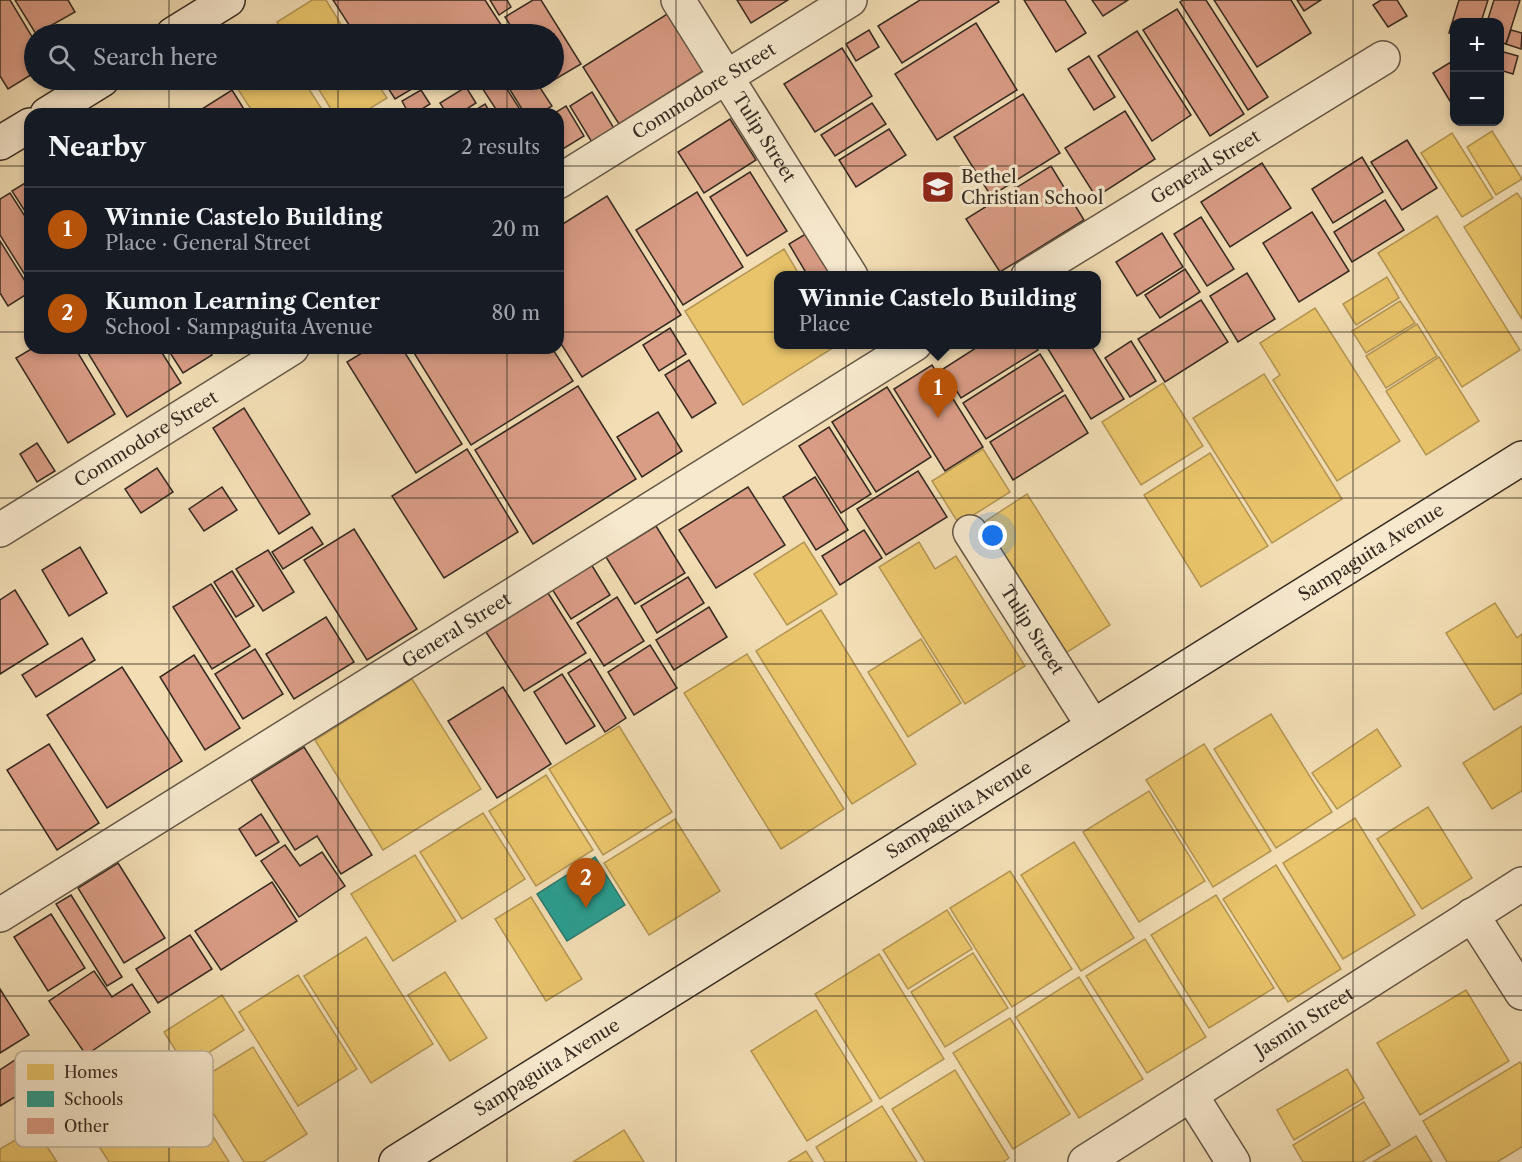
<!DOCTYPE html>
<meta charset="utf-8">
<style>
body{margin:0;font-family:"Libre Caslon Text",serif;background:#242831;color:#f1f3f6}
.controls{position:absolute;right:18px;top:18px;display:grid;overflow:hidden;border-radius:12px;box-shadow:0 3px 9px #0003}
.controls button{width:54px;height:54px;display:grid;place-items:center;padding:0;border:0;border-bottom:2px solid #363941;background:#171b24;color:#f1f3f6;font:30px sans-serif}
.you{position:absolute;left:993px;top:536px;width:21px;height:21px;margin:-15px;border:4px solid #fff;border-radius:50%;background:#1a73e8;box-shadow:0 0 0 9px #1a73e833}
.badge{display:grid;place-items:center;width:39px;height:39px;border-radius:50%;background:#b45309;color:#fff;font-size:20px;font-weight:700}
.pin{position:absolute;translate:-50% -50px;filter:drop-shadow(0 2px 3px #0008)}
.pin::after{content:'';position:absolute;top:32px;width:21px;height:18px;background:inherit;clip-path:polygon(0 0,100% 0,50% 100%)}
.popup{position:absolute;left:774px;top:271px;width:327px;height:78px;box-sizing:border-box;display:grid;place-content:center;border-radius:12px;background:#171b24;filter:drop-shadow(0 2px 4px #0005);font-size:20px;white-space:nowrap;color:#9ea1a6}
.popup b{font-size:22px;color:#f1f3f6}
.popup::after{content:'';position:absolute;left:50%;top:100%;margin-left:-12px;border:12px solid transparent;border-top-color:#171b24}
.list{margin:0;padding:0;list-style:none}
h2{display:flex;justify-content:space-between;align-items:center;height:78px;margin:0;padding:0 24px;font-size:26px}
h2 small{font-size:20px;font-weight:400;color:#9ea1a6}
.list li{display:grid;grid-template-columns:39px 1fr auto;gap:18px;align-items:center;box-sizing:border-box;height:84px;padding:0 24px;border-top:2px solid #363941}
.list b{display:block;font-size:22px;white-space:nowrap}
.list p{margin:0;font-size:20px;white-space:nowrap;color:#9ea1a6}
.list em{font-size:20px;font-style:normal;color:#9ea1a6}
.icon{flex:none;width:33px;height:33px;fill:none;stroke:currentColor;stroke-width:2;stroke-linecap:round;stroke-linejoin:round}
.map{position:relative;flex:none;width:1522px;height:1162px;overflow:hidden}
.search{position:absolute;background:#171b24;box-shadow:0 3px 9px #0003;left:24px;top:24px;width:540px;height:66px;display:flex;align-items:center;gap:15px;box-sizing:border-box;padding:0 21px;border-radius:33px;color:#9ea1a6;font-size:22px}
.panel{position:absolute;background:#171b24;box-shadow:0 3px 9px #0003;left:24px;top:108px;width:540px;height:246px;border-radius:18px}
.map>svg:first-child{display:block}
.homes{fill:#e9c46a;stroke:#b49654;stroke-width:1.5}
.schools{fill:#2a9d8f;stroke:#2e7b6e;stroke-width:1.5}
.building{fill:#d99c85;stroke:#372b21;stroke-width:1.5}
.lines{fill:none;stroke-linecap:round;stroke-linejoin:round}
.street-casing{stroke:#665846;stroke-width:36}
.secondary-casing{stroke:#372b21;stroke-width:36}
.street{stroke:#f7e9ce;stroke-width:33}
.secondary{stroke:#f7e9ce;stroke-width:33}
.grid{fill:none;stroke:#372b21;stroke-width:1.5;stroke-opacity:0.55}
.labels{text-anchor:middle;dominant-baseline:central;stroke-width:6;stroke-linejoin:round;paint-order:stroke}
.street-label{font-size:18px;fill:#372b21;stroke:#f7e9ce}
.poi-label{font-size:18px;fill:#372b21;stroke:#f7e9ce;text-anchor:start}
.key{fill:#f7e9ce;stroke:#bdb09a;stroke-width:1.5}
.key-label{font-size:16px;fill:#372b21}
</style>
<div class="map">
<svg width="1522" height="1162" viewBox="0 0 1522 1162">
<rect width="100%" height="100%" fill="#f2ddb4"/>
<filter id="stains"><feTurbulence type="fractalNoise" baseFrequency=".00333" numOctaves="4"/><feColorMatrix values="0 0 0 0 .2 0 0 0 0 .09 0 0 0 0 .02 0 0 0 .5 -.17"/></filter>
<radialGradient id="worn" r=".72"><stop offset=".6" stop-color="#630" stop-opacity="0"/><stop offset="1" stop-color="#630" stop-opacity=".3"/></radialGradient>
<g class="homes">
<path d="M312 0H326L347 34H284L277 22Z"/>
<path d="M232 80H303L325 114H254Z"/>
<path d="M313 80H375L387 98 361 114H334Z"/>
<path d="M1492 131 1522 179 1496 195 1467 147Z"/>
<path d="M1452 133 1493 198 1462 217 1421 153Z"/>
<path d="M1517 193 1522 200V319L1464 227Z"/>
<path d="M1437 216 1520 350 1462 387 1378 253Z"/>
<path d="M784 249 800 276H779V344H839L743 405 685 311Z"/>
<path d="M1387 277 1399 298 1356 325 1343 304Z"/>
<path d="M1400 301 1415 323 1366 353 1352 331Z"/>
<path d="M1315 308 1400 441 1337 481 1273 380 1280 375 1260 343Z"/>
<path d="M1417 324 1437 356 1386 388 1366 356Z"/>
<path d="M1439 357 1479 421 1426 455 1386 391Z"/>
<path d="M1264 374 1342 499 1272 543 1193 418Z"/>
<path d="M1163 383 1203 446 1141 485 1102 422Z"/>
<path d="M983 449 1010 492 959 524 932 481Z"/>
<path d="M1210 453 1268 546 1201 587 1144 495Z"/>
<path d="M1027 494 1110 625 1061 656 978 526Z"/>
<path d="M804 542 837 594 787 625 754 574Z"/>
<path d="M919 542 935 569 956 556 1025 666 965 704 879 567Z"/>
<path d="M1495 603 1517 638 1522 634V693L1494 710 1446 633Z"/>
<path d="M821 610 916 764 852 804 756 651Z"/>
<path d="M921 639 961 703 908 737 868 672Z"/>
<path d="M747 654 844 809 781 849 684 693Z"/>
<path d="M412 679 481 789 383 850 315 740Z"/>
<path d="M1271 714 1332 812 1276 848 1214 749Z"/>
<path d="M619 726 672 812 603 855 549 769Z"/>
<path d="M1522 726V791L1492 809 1463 763Z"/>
<path d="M1377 729 1401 766 1337 809 1312 773Z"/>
<path d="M1204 744 1271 851 1213 887 1146 780Z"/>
<path d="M546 775 593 850 536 886 489 811Z"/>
<path d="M1149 791 1205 881 1139 922 1083 832Z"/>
<path d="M1428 807 1472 878 1422 909 1377 839Z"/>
<path d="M483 813 525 879 462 919 420 852Z"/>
<path d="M1355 818 1415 915 1343 959 1283 863Z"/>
<path d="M675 819 720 891 649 935 604 863Z"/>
<path d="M1074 842 1134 938 1081 971 1021 875Z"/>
<path d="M415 855 456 921 393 961 351 894Z"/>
<path d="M1276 865 1341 969 1288 1002 1223 899Z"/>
<path d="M1010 871 1072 969 1012 1007 950 908Z"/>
<path d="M1216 895 1274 988 1209 1028 1151 935Z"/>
<path d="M531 897 582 979 546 1001 495 919Z"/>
<path d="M947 910 972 949 908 989 883 950Z"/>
<path d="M366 937 433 1044 371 1083 304 976Z"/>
<path d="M1145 939 1206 1037 1147 1073 1086 976Z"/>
<path d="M973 953 1008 1008 945 1047 911 992Z"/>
<path d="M879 954 944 1059 880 1099 815 994Z"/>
<path d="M445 972 487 1038 450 1061 408 995Z"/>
<path d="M298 975 357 1069 298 1106 239 1012Z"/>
<path d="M1079 977 1143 1079 1079 1118 1016 1017Z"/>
<path d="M1466 990 1509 1061 1420 1115 1377 1043Z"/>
<path d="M222 995 244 1030 186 1067 164 1032Z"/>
<path d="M816 1010 872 1101 807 1141 751 1051Z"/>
<path d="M1010 1018 1070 1114 1013 1149 953 1053Z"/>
<path d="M253 1047 307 1134 263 1162H244L194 1083Z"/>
<path d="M1520 1062 1522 1065V1147L1497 1162H1447L1423 1121Z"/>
<path d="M1347 1069 1364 1098 1294 1140 1277 1110Z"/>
<path d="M955 1070 1009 1158 1003 1162H925L892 1109Z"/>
<path d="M173 1072 229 1162H109L86 1126Z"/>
<path d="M1364 1102 1390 1145 1362 1162H1303L1293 1145Z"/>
<path d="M882 1106 917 1162H825L816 1147Z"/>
<path d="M35 1128 57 1162H0V1149Z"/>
<path d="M624 1130 644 1162H573Z"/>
<path d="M1416 1136 1432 1162H1373Z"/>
<path d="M806 1151 813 1162H788Z"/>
</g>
<path class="schools" d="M595 857 625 905 567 941 537 894Z"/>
<g class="building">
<path d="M0 0H10L34 40V73L8 89 0 76Z"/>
<path d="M15 0H68L75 12 36 34Z"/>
<path d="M333 0H485L505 31 499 34H355Z"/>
<path d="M490 0H507L511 7 499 15Z"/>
<path d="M533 0H541L581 64 547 84 544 80H554V34H516L505 17Z"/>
<path d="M737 0H788L751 23Z"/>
<path d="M920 0H998L999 2 902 63 878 26Z"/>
<path d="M1024 0H1065L1086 33 1056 52Z"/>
<path d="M1092 0H1128L1103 16Z"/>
<path d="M1183 0H1206L1268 97 1248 110 1180 2Z"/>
<path d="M1214 0H1291L1311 33 1257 67Z"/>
<path d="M1297 0H1321L1304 11Z"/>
<path d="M1381 0H1397L1407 16 1388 27 1373 5Z"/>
<path d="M1459 0H1488L1481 22H1454V34L1449 33Z"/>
<path d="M1494 0H1520L1506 44 1500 42V22H1487Z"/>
<path d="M1177 9 1244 114 1210 136 1143 30Z"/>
<path d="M672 11 708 68 619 124 583 67Z"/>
<path d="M976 23 1017 90 937 140 895 74Z"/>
<path d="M869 30 879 47 856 61 846 44Z"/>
<path d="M1511 30 1522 33 1521 49 1506 44Z"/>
<path d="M1137 31 1191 115 1152 141 1098 56Z"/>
<path d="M842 48 872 96 815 132 784 84Z"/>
<path d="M1500 51 1518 56 1513 74 1500 70Z"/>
<path d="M1089 56 1115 97 1094 110 1068 69Z"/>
<path d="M1454 60V105L1453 106 1433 73Z"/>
<path d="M383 80H427L395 99Z"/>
<path d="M477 80H501L523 114H499Z"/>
<path d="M504 80H535L552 106 539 114H525Z"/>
<path d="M466 87 476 103 459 114H447L440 103Z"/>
<path d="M232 90 247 114H194Z"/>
<path d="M421 90 430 104 414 114H409L402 101Z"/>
<path d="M592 92 615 130 593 144 570 106Z"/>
<path d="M1023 94 1060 153 991 196 954 137Z"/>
<path d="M872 103 886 124 835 156 821 135Z"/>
<path d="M485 104 491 114H469Z"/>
<path d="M566 106 584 136 558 152V114H553Z"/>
<path d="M1125 111 1155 159 1096 197 1065 148Z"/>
<path d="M730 119 756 160 704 193 678 152Z"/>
<path d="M889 129 906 155 856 187 839 160Z"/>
<path d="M1407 140 1437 188 1402 210 1371 162Z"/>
<path d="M1362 157 1383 192 1333 223 1312 189Z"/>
<path d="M1262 163 1291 208 1230 247 1201 202Z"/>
<path d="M1051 166 1084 220 1000 272 966 219Z"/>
<path d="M750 172 787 231 747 256 710 197Z"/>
<path d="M30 180V219L12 191Z"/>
<path d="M697 192 743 267 683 305 636 230Z"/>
<path d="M10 193 30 224V283L0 235V199Z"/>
<path d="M607 196 681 315 582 377 558 339V227Z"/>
<path d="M1385 200 1404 230 1352 262 1334 232Z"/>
<path d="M1312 212 1349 271 1299 302 1263 243Z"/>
<path d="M1201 217 1234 269 1207 286 1174 234Z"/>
<path d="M814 229 844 276H808L789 244Z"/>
<path d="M1162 233 1183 267 1137 296 1116 262Z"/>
<path d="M0 241 30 289V292L8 306 0 293Z"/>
<path d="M1185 269 1200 292 1160 318 1145 295Z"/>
<path d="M1247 273 1275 319 1238 342 1210 296Z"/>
<path d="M1201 300 1228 342 1165 382 1138 339Z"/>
<path d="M670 328 686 354 659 371 643 345Z"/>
<path d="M1131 341 1156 381 1130 397 1105 358Z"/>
<path d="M982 344H1035L1038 350 961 398 943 369Z"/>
<path d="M1045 344H1090L1124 399 1091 419Z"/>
<path d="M33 348H75L115 414 68 443 16 358Z"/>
<path d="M85 348H159L181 383 127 417Z"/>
<path d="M167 348H207L212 355 183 373Z"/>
<path d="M370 348H402L462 444 416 473 347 362Z"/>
<path d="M411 348H552L573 381 471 445Z"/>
<path d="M1040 354 1063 391 986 439 963 403Z"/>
<path d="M689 360 716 403 692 418 665 375Z"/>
<path d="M932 365 983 447 945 471 894 389Z"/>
<path d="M578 386 636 479 533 544 475 450Z"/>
<path d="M887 387 931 457 876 492 832 422Z"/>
<path d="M1065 395 1088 433 1013 480 990 442Z"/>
<path d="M244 408 310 514 279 534 213 428Z"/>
<path d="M658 412 682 451 642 477 617 437Z"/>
<path d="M829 427 871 494 841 513 799 446Z"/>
<path d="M37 443 55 471 37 482 20 454Z"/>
<path d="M467 449 518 532 444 578 392 496Z"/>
<path d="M157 468 173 492 141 513 125 489Z"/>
<path d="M918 471 947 517 886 555 857 509Z"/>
<path d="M815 477 848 530 816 550 783 497Z"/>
<path d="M222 487 237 510 204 531 189 509Z"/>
<path d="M748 487 785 545 716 588 679 530Z"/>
<path d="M656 526 685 573 635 604 606 557Z"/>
<path d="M312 527 323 544 283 569 272 552Z"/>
<path d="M354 529 417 629 367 660 304 560Z"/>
<path d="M864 530 882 558 840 585 822 556Z"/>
<path d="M80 547 107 593 69 616 42 570Z"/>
<path d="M268 550 294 592 263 611 236 569Z"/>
<path d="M591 564 610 595 571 619 552 589Z"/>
<path d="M232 571 254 606 236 617 214 582Z"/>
<path d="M688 577 704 603 657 633 641 606Z"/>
<path d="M211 584 250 646 212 669 173 607Z"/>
<path d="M15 590 48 644 0 674V600Z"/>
<path d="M548 593 586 653 524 691 486 632Z"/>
<path d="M617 597 644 641 604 666 577 623Z"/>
<path d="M709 607 727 637 674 670 656 640Z"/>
<path d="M326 617 354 662 294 699 266 654Z"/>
<path d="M82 638 95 660 36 697 22 675Z"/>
<path d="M650 645 677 688 634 715 608 672Z"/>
<path d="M255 649 283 694 243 719 215 674Z"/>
<path d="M194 655 240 728 205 750 160 677Z"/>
<path d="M590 659 626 718 605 732 568 673Z"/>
<path d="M122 667 182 761 107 808 47 715Z"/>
<path d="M562 674 595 726 566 744 534 692Z"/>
<path d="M503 687 551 764 497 798 448 721Z"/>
<path d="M49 744 99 823 57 850 7 770Z"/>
<path d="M304 747 372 855 341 874 317 836 295 850 251 780Z"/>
<path d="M261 814 279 842 256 856 239 829Z"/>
<path d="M285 845 300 866 322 852 345 886 299 917 261 861Z"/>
<path d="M118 863 165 938 124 963 78 888Z"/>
<path d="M272 882 297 921 221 970 195 931Z"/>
<path d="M71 895 122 977 107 986 56 904Z"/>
<path d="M51 914 85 968 48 991 14 937Z"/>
<path d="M190 935 212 969 158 1003 136 969Z"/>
<path d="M94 971 112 997 132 984 150 1012 86 1055 49 1001Z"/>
<path d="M0 989 29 1035 0 1053Z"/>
<path d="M24 1054 41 1081 0 1106V1070Z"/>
</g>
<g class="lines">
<defs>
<g id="street">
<path id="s1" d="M678 0 851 276"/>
<path id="s2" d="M558 182 850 0"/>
<path id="s3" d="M1028 276 1383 58"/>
<path id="s4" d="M0 530 292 348"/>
<path id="s5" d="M970 532 1093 726"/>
<path id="s6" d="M0 915 915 344"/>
<path d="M1472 915 1522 993"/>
<path d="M1191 1095 1233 1162"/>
<path id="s7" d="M1085 1162 1522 884"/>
</g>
<g id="secondary">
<path d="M173 34 228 0"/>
<path d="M47 114 102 80"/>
<path d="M0 143 30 125"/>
<path id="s8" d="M396 1162 1522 458"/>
</g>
</defs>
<use href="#street" class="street-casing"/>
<use href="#secondary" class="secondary-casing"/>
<use href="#street" class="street"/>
<use href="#secondary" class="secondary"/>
</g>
<path class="grid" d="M169 0V34M338 0V34M507 0V34M676 0V1162M846 0V1162M1015 0V1162M1184 0V1162M1353 0V1162M169 80V114M338 80V114M507 80V114M0 166H30M558 166H1522M0 332H30M558 332H1522M169 348V1162M338 348V1162M507 348V1162M0 498H1522M0 664H1522M0 830H1522M0 996H1522"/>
<defs>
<symbol id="school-square" viewBox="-11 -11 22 22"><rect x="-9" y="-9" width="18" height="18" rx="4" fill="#8f2418" stroke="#f7e9ce"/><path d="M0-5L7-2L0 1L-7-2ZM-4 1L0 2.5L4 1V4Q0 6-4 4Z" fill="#fff"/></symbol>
</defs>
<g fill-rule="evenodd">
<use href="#school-square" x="919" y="168" width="38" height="38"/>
</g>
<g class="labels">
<g class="street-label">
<text stroke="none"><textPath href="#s2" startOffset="172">Commodore Street</textPath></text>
<text stroke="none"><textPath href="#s1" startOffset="162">Tulip Street</textPath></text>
<text stroke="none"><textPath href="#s3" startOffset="208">General Street</textPath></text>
<text stroke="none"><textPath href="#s4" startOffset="172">Commodore Street</textPath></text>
<text stroke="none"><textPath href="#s8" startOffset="1150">Sampaguita Avenue</textPath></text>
<text stroke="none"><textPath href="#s5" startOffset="116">Tulip Street</textPath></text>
<text stroke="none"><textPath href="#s6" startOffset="538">General Street</textPath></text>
<text stroke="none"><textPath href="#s8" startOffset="664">Sampaguita Avenue</textPath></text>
<text stroke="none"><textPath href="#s7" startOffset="260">Jasmin Street</textPath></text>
<text stroke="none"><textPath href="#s8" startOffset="178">Sampaguita Avenue</textPath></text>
</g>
<g class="poi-label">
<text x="961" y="177">Bethel<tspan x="961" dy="21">Christian School</tspan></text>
</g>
</g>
<rect x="15" y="1051" width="198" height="96" rx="9" class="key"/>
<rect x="27" y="1064" width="27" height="16" fill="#e9c46a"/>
<rect x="27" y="1091" width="27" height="16" fill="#2a9d8f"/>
<rect x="27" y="1118" width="27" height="16" fill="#d99c85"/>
<g class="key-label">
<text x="64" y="1078">Homes</text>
<text x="64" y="1105">Schools</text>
<text x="64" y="1132">Other</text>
</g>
<rect width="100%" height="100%" filter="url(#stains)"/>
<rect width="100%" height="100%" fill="url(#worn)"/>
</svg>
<div class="controls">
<button>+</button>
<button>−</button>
</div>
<div class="you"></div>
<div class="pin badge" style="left:938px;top:418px">1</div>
<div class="popup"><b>Winnie Castelo Building</b>Place</div>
<div class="pin badge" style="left:586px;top:908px">2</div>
<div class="search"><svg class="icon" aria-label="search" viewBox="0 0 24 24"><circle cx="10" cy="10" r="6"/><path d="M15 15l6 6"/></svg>Search here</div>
<section class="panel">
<h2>Nearby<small>2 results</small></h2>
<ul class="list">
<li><span class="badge">1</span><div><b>Winnie Castelo Building</b><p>Place · General Street</p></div><em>20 m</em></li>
<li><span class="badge">2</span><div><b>Kumon Learning Center</b><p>School · Sampaguita Avenue</p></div><em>80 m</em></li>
</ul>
</section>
</div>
